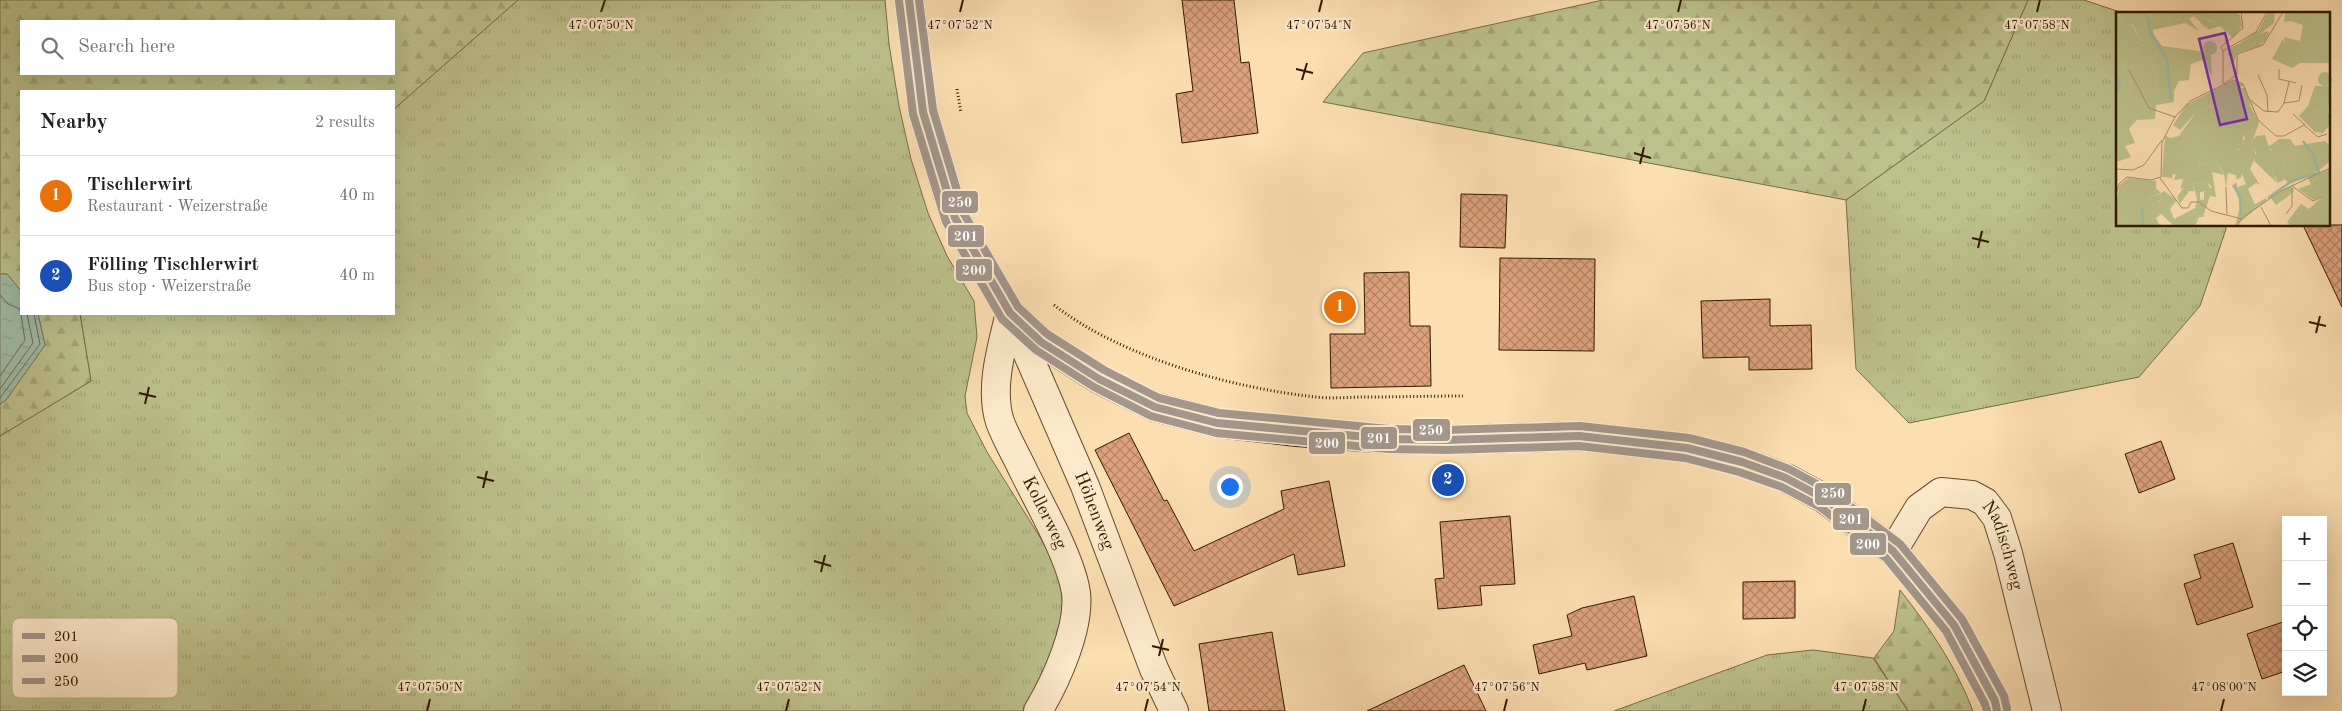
<!DOCTYPE html>
<meta charset="utf-8">
<style>
body{margin:0;font-family:"Old Standard TT",serif;background:#f2f2f2;color:#202124}
.controls{position:absolute;right:15px;bottom:15px;display:grid;overflow:hidden;border-radius:0px;box-shadow:0 5px 20px #0002}
.controls button{width:45px;height:45px;display:grid;place-items:center;padding:0;border:0;border-bottom:1px solid #e0e0e0;background:#fff;color:#202124;font:25px sans-serif}
.you{position:absolute;left:1229px;top:486px;width:18px;height:18px;margin:-12px;border:4px solid #fff;border-radius:50%;background:#1a73e8;box-shadow:0 0 0 8px #1a73e833}
.badge{display:grid;place-items:center;width:32px;height:32px;border-radius:50%;background:#7c3aed;color:#fff;font-size:16px;font-weight:700}
.pin{position:absolute;translate:-50% -50%;border:2px solid #fff;box-shadow:0 1px 5px #0006}
.list{margin:0;padding:0;list-style:none}
h2{display:flex;justify-content:space-between;align-items:center;height:65px;margin:0;padding:0 20px;font-size:21px}
h2 small{font-size:16px;font-weight:400;color:#757577}
.list li{display:grid;grid-template-columns:32px 1fr auto;gap:15px;align-items:center;box-sizing:border-box;height:80px;padding:0 20px;border-top:1px solid #e0e0e0}
.list b{display:block;font-size:19px;white-space:nowrap}
.list p{margin:0;font-size:16px;white-space:nowrap;color:#757577}
.list em{font-size:16px;font-style:normal;color:#757577}
.icon{flex:none;width:28px;height:28px;fill:none;stroke:currentColor;stroke-width:2;stroke-linecap:round;stroke-linejoin:round}
.map{position:relative;flex:none;width:2342px;height:711px;overflow:hidden}
.search{position:absolute;background:#fff;box-shadow:0 5px 20px #0002;left:20px;top:20px;width:375px;height:55px;display:flex;align-items:center;gap:12px;box-sizing:border-box;padding:0 18px;border-radius:0px;color:#757577;font-size:19px}
.panel{position:absolute;background:#fff;box-shadow:0 5px 20px #0002;left:20px;top:90px;width:375px;height:225px;border-radius:0px}
.map>svg:first-child{display:block}
.grass{fill:url(#grass-tufts);stroke:#786d46}
.forest{fill:url(#forest-firs);stroke:#786d46;fill-rule:evenodd}
.water{fill:url(#water-ripples);stroke:#747b64}
.lines{fill:none;stroke-linecap:round;stroke-linejoin:round}
.shore{stroke:#696a53;stroke-width:1}
.building{fill:url(#building-cross-hatch);stroke:#321800}
.minor-casing{stroke:#644a2c;stroke-width:30}
.primary-casing{stroke:#321800;stroke-width:30}
.path{stroke:#321800;stroke-width:3;stroke-dasharray:1 2.5;stroke-linecap:butt}
.minor{stroke:#fdeacc;stroke-width:28}
.primary{stroke:#fcdfb1;stroke-width:28}
.bus-1-casing{stroke:#fdeacc;stroke-width:11}
.bus-2-casing{stroke:#fdeacc;stroke-width:11}
.bus-3-casing{stroke:#fdeacc;stroke-width:11}
.bus-1{stroke:#a3978c;stroke-width:8}
.bus-2{stroke:#a3978c;stroke-width:8}
.bus-3{stroke:#a3978c;stroke-width:8}
.ticks{fill:none;stroke:#321800;stroke-width:2}
.labels{text-anchor:middle;dominant-baseline:central;stroke-width:4.5;stroke-linejoin:round;paint-order:stroke}
.street-label{font-size:18px;fill:#321800;stroke:#fdeacc}
.inset-river{fill:none;stroke:#a0bda6;stroke-width:2.5}
.inset-road{fill:none;stroke:#ab8f6a;stroke-width:1}
.view{fill:#7b2cbf;fill-opacity:0.15;stroke:#7b2cbf;stroke-width:2.5}
.inset-edge{fill:none;stroke:#321800;stroke-width:2.5}
.key{fill:#fdeacc;stroke:#c0ab8f;stroke-width:1}
.key-label{font-size:14px;fill:#321800}
.ticks-label{font-size:12px;text-anchor:middle;fill:#321800;stroke:#fdeacc;stroke-width:4.5;stroke-linejoin:round;paint-order:stroke}
.line-badge{stroke:#fdeacc;stroke-width:2}
.badge-label{font-size:14px;text-anchor:middle;font-weight:bold;fill:#fff}
</style>
<div class="map">
<svg width="2342" height="711" viewBox="0 0 2342 711">
<defs>
<pattern id="grass-tufts" width="24" height="20" patternUnits="userSpaceOnUse" patternTransform="scale(1.25)"><rect width="24" height="20" fill="#bdc28d"/><path d="M3 7l-1-3M5 7V3M7 7l1-3M15 17l-1-3M17 17v-4M19 17l1-3" fill="none" stroke="#a3a678"/></pattern>
<pattern id="forest-firs" width="22" height="20" patternUnits="userSpaceOnUse" patternTransform="scale(1.25)"><rect width="22" height="20" fill="#bdc28d"/><path d="M5 1l3.5 6h-7zM16 11l3.5 6h-7z" fill="#a3a678"/></pattern>
<pattern id="water-ripples" width="26" height="14" patternUnits="userSpaceOnUse" patternTransform="scale(1.25)"><rect width="26" height="14" fill="#a0bda6"/><path d="M2 4q2-2 4 0t4 0M15 11q2-2 4 0t4 0" fill="none" stroke="#8aa28d"/></pattern>
<pattern id="building-cross-hatch" width="8" height="8" patternUnits="userSpaceOnUse" patternTransform="scale(1.25)"><rect width="8" height="8" fill="#dda27d"/><path d="M0 0l8 8M0 8l8-8" fill="none" stroke="#b48364"/></pattern>
</defs>
<rect width="100%" height="100%" fill="#fcdfb1"/>
<filter id="stains"><feTurbulence type="fractalNoise" baseFrequency=".004" numOctaves="4"/><feColorMatrix values="0 0 0 0 .2 0 0 0 0 .09 0 0 0 0 .02 0 0 0 .5 -.17"/></filter>
<radialGradient id="worn" r=".72"><stop offset=".6" stop-color="#630" stop-opacity="0"/><stop offset="1" stop-color="#630" stop-opacity=".3"/></radialGradient>
<g class="grass">
<path d="M518 0H885L889 44 899 106 911 159 928 213 947 256 974 301 977 337 965 396 967 413 987 452 1056 563C1077 616 1047 663 1026 711H0V436L91 381 80 314H394V109Z"/>
<path d="M2028 0H2084L2126 14H2117V225H2226V229L2200 306 2139 377 1909 423 1856 369 1846 200 1984 101Z"/>
<path d="M1813 650 1873 658 1908 711H1614L1767 655Z"/>
</g>
<g class="forest">
<path d="M0 0H518L394 109V91H21V291L7 274H0ZM21 21H394V74H21Z"/>
<path d="M1603 0H2028L1984 101 1846 200 1323 102 1363 53Z"/>
<path d="M38 314H80L91 381 0 436V404L6 400 45 345Z"/>
<path d="M1900 590C1929 627 1956 666 1973 711H1908L1874 658 1894 631Z"/>
</g>
<path class="water" d="M0 274H7L21 291V314H38L45 345 6 400 0 404Z"/>
<g class="lines">
<g class="shore">
<path d="M0 295 8 304 20 309 25 340 0 376"/>
<path d="M0 389 33 343 27 314"/>
<path d="M0 398 40 344 34 314"/>
</g>
</g>
<g class="building">
<path d="M1182 0H1234L1241 63 1249 62 1258 133 1182 143 1176 94 1193 91Z"/>
<path d="M1461 194 1507 195 1505 248 1460 247Z"/>
<path d="M2303 225H2342V307Z"/>
<path d="M1500 258 1595 259 1594 351 1499 350Z"/>
<path d="M1409 272 1410 326H1430L1431 386 1331 388 1330 334H1365L1364 273Z"/>
<path d="M1770 299V326L1811 325 1812 369 1749 370V357L1703 358 1701 301Z"/>
<path d="M1129 433 1164 501 1167 500 1194 551 1284 509 1281 491 1329 481 1345 566 1298 575 1294 554 1174 606 1095 450Z"/>
<path d="M2161 441 2175 479 2139 493 2125 454Z"/>
<path d="M1510 516 1515 584 1480 586 1482 605 1438 609 1435 579 1444 578 1440 522Z"/>
<path d="M2233 543 2253 607 2197 625 2184 584 2201 578 2194 555Z"/>
<path d="M1795 581V618L1743 619V582Z"/>
<path d="M1634 596 1647 656 1587 670 1585 663 1539 674 1533 645 1572 636 1567 615 1582 608Z"/>
<path d="M2286 621V671L2262 679 2247 634Z"/>
<path d="M1272 632 1285 711H1209L1199 644Z"/>
<path d="M1464 665 1486 711H1367Z"/>
</g>
<g class="lines">
<defs>
<g id="minor">
<path id="s1" d="M1010 313 1085 486 1154 669 1174 711"/>
<path id="s2" d="M1010 313C1002 347 989 388 1000 422 1006 438 1016 455 1023 470 1039 503 1071 558 1076 593 1080 628 1056 681 1038 711"/>
<path id="s3" d="M1893 551 1919 508 1941 492 1972 495 1985 502 1997 518 2008 553 2047 711"/>
</g>
<path id="primary" d="M909 0 923 112 955 218 1010 313 1041 342 1099 379 1155 407 1217 423 1297 432 1389 439 1446 440 1579 436 1687 448 1742 462 1786 478 1825 499 1893 551 1954 625 1995 701 1997 711"/>
</defs>
<use href="#minor" class="minor-casing"/>
<use href="#primary" class="primary-casing"/>
<g class="path">
<path d="M957 89 961 113"/>
<path d="M1054 305C1121 357 1231 388 1316 397 1332 399 1349 397 1365 397 1398 397 1430 396 1463 396"/>
</g>
<use href="#minor" class="minor"/>
<use href="#primary" class="primary"/>
<defs>
<path id="bus-1" d="M909 0 923 112 955 218 1010 313 1041 342 1099 379 1155 407 1217 423 1389 439 1446 440 1579 436 1687 448 1742 462 1786 478 1825 499 1893 551 1954 625 1995 701 1997 711"/>
<path id="bus-2" d="M899 1 913 114 946 222 1002 319 1036 350 1094 387 1151 416 1216 433 1389 449 1446 450 1579 446 1685 458 1739 472 1782 487 1820 507 1886 558 1946 631 1985 704 1987 711"/>
<path id="bus-3" d="M919 0 933 110 964 214 1018 307 1047 334 1104 370 1159 398 1219 413 1389 429 1446 430 1580 426 1689 438 1744 452 1789 469 1830 491 1900 544 1962 619 2004 696 2007 709"/>
</defs>
<use href="#bus-1" class="bus-1-casing"/>
<use href="#bus-2" class="bus-2-casing"/>
<use href="#bus-3" class="bus-3-casing"/>
<use href="#bus-1" class="bus-1"/>
<use href="#bus-2" class="bus-2"/>
<use href="#bus-3" class="bus-3"/>
</g>
<path class="ticks" d="M601 12 605 0M960 12 963 0M1319 12 1322 0M1678 12 1681 0M2037 12 2040 0M1296 69 1313 73M1302 80 1307 63M1634 153 1651 158M1640 164 1644 147M1972 238 1989 242M1978 248 1982 231M2309 322 2326 326M2316 333 2320 316M139 393 156 397M145 404 149 387M477 477 494 481M483 488 487 471M814 561 831 566M821 572 825 555M1152 646 1169 650M1159 656 1163 639M427 711 430 699M786 711 789 699M1145 711 1148 699M1504 711 1507 699M1863 711 1866 699M2221 711 2224 699"/>
<g class="labels">
<g class="street-label">
<text stroke="none"><textPath href="#s1" startOffset="215">Höhenweg</textPath></text>
<text stroke="none"><textPath href="#s2" startOffset="212">Kollerweg</textPath></text>
<text stroke="none"><textPath href="#s3" startOffset="171">Nadischweg</textPath></text>
</g>
</g>
<g transform="translate(2116 12)">
<rect width="214" height="214" fill="#fcdfb1"/>
<path d="M0 0H27L32 27 26 29 16 12 10 13ZM33 0H41L39 5 68 8 79 3 100 11 90 16 78 4 73 7 83 19 69 11 36 18ZM169 0H214L213 51H184L176 56 156 47 167 27 169 34 168 25 184 29 187 13 174 9 168 10ZM151 19 153 21 149 29 143 34 121 41 118 51 112 42 114 36ZM87 36a7 7 0 1 1 14 0a7 7 0 1 1-14 0ZM34 29 41 43 37 51 42 78 40 86 24 90 13 78 15 72 6 51 17 39ZM202 67a7 7 0 1 1 14 0a7 7 0 1 1-14 0ZM117 69 128 73 124 76H130L134 94 143 111 135 133 140 143 134 157 144 173 140 171 132 177 139 193 125 200 122 175 130 172 124 157 128 145 121 140 129 126 125 120 127 115 98 93 80 100 64 118 57 113 71 92ZM192 94 212 102 214 100V113L207 121 199 120 183 104ZM49 123 54 126 60 141 56 166 46 165ZM163 127H174L179 134 209 129 214 134V149L205 157 178 170 173 172 169 167 162 171 156 159 167 152 168 148 152 135ZM100 148 108 163 96 160 100 185 94 184 87 205H83L79 214H57L65 206 78 202 81 187 88 188V180L96 175 91 170 77 172 78 179H73L64 192 61 185 68 175 70 162 75 157 84 161 82 153ZM214 157V177L211 181 198 188 182 177 195 172 192 166ZM12 166 40 169V176L45 181 0 197 3 174ZM174 174 178 178 175 182 160 193 155 186Z" fill="#bdc28d"/>
<path d="M27 0H33L38 23 46 34 90 40 95 44 96 64 86 48 75 52 73 68 63 69 58 79V90L40 93 39 107 21 108 16 113 13 117 19 131 9 134 15 145 0 150V1L10 13 15 12 26 29 32 27ZM34 29 41 43 37 51 42 78 40 85 30 81 24 89 13 78 15 72 6 51 17 39ZM41 0H119L124 3 126 14 117 26 104 14 91 18 92 13H98L99 10 79 3 68 8 39 5ZM152 0H159L158 11 139 26 121 33 143 18ZM199 74H214L212 102 192 94ZM98 93 127 115V135L121 137 128 145 125 166 120 167V163L112 161 110 175 108 162 100 148 82 153 84 161 77 162 75 157 70 162 72 174 64 177 67 167 58 168 60 162H55L59 141 55 140 54 126 63 124 80 100ZM149 123 154 138 164 141 168 148 166 154 156 159 161 171 138 149 140 141 135 134 136 129 140 124ZM91 170 95 178 84 180V188L81 187 77 172ZM120 170 125 185V200L150 186 151 188 119 214 125 192 117 174ZM214 177V214H175L171 210 185 192 193 197ZM44 182 46 186 41 191V197L45 202 40 206 44 214H0V197L17 184 30 186Z" fill="#bdc28d" fill-rule="evenodd"/>
<path d="M48 179 61 188 54 197 58 207 79 196 78 202 57 213 38 195 36 189 43 190 46 186 44 182Z" fill="#bdc28d"/>
<path class="inset-river" d="M30 0 35 22 51 47 55 88M0 63 4 71 0 80M187 129 197 142 203 161M117 173 124 184 125 204M152 186 176 169 201 161M26 195 27 214"/>
<path class="inset-road" d="M107 39 105 35 127 16 125 0M163 57V67L180 71M13 58 33 96 59 105M142 63 151 83 152 100M108 72 121 62V42L147 33 167 0M108 73 117 68 127 72 142 108 160 124H168L188 113 202 125 211 122M134 88 148 99 162 100 168 91 183 89 186 73M168 91 173 70M177 102 189 113M0 157 17 158 28 153 46 128M44 166 66 196H72L75 190H83L95 199 126 207M176 174 197 189 207 184M110 175 111 202M0 182 3 172 11 165 35 168 45 165 46 130 59 105 74 89 107 73V39L140 20 151 0M145 195 155 214M170 202 176 194V176M121 214 126 206 165 179 214 156"/>
<path class="view" d="M109 21 131 107 104 113 83 27Z"/>
<rect width="214" height="214" class="inset-edge"/>
</g>
<rect x="12" y="618" width="166" height="80" rx="8" class="key"/>
<rect x="22" y="633" width="23" height="6" fill="#a3978c"/>
<rect x="22" y="655" width="23" height="7" fill="#a3978c"/>
<rect x="22" y="678" width="23" height="6" fill="#a3978c"/>
<g class="key-label">
<text x="54" y="641">201</text>
<text x="54" y="663">200</text>
<text x="54" y="686">250</text>
</g>
<g class="ticks-label">
<text x="601" y="29">47°07'50"N</text>
<text x="960" y="29">47°07'52"N</text>
<text x="1319" y="29">47°07'54"N</text>
<text x="1678" y="29">47°07'56"N</text>
<text x="2037" y="29">47°07'58"N</text>
<text x="430" y="691">47°07'50"N</text>
<text x="789" y="691">47°07'52"N</text>
<text x="1148" y="691">47°07'54"N</text>
<text x="1507" y="691">47°07'56"N</text>
<text x="1866" y="691">47°07'58"N</text>
<text x="2224" y="691">47°08'00"N</text>
</g>
<g class="line-badge">
<rect x="941" y="190" width="38" height="24" rx="5" fill="#a3978c"/>
<rect x="947" y="224" width="38" height="24" rx="5" fill="#a3978c"/>
<rect x="955" y="258" width="38" height="24" rx="5" fill="#a3978c"/>
<rect x="1412" y="418" width="39" height="24" rx="5" fill="#a3978c"/>
<rect x="1360" y="426" width="38" height="24" rx="5" fill="#a3978c"/>
<rect x="1308" y="431" width="38" height="24" rx="5" fill="#a3978c"/>
<rect x="1814" y="482" width="38" height="24" rx="5" fill="#a3978c"/>
<rect x="1832" y="507" width="38" height="24" rx="5" fill="#a3978c"/>
<rect x="1849" y="532" width="38" height="24" rx="5" fill="#a3978c"/>
</g>
<g class="badge-label">
<text x="960" y="207">250</text>
<text x="966" y="241">201</text>
<text x="974" y="275">200</text>
<text x="1431" y="435">250</text>
<text x="1379" y="443">201</text>
<text x="1327" y="448">200</text>
<text x="1833" y="498">250</text>
<text x="1851" y="524">201</text>
<text x="1868" y="549">200</text>
</g>
<rect width="100%" height="100%" filter="url(#stains)"/>
<rect width="100%" height="100%" fill="url(#worn)"/>
</svg>
<div class="controls">
<button>+</button>
<button>−</button>
<button><svg class="icon" aria-label="locate" viewBox="0 0 24 24"><circle cx="12" cy="12" r="6"/><path d="M12 2v4M12 18v4M2 12h4M18 12h4"/></svg></button>
<button><svg class="icon" aria-label="layers" viewBox="0 0 24 24"><path d="M12 4l9 5-9 5-9-5zM3 14l9 5 9-5"/></svg></button>
</div>
<div class="you"></div>
<div class="pin badge" style="left:1340px;top:307px;background:#e8710a">1</div>
<div class="pin badge" style="left:1448px;top:480px;background:#1a4fb4">2</div>
<div class="search"><svg class="icon" aria-label="search" viewBox="0 0 24 24"><circle cx="10" cy="10" r="6"/><path d="M15 15l6 6"/></svg>Search here</div>
<section class="panel">
<h2>Nearby<small>2 results</small></h2>
<ul class="list">
<li><span class="badge" style="background:#e8710a">1</span><div><b>Tischlerwirt</b><p>Restaurant · Weizerstraße</p></div><em>40 m</em></li>
<li><span class="badge" style="background:#1a4fb4">2</span><div><b>Fölling Tischlerwirt</b><p>Bus stop · Weizerstraße</p></div><em>40 m</em></li>
</ul>
</section>
</div>
